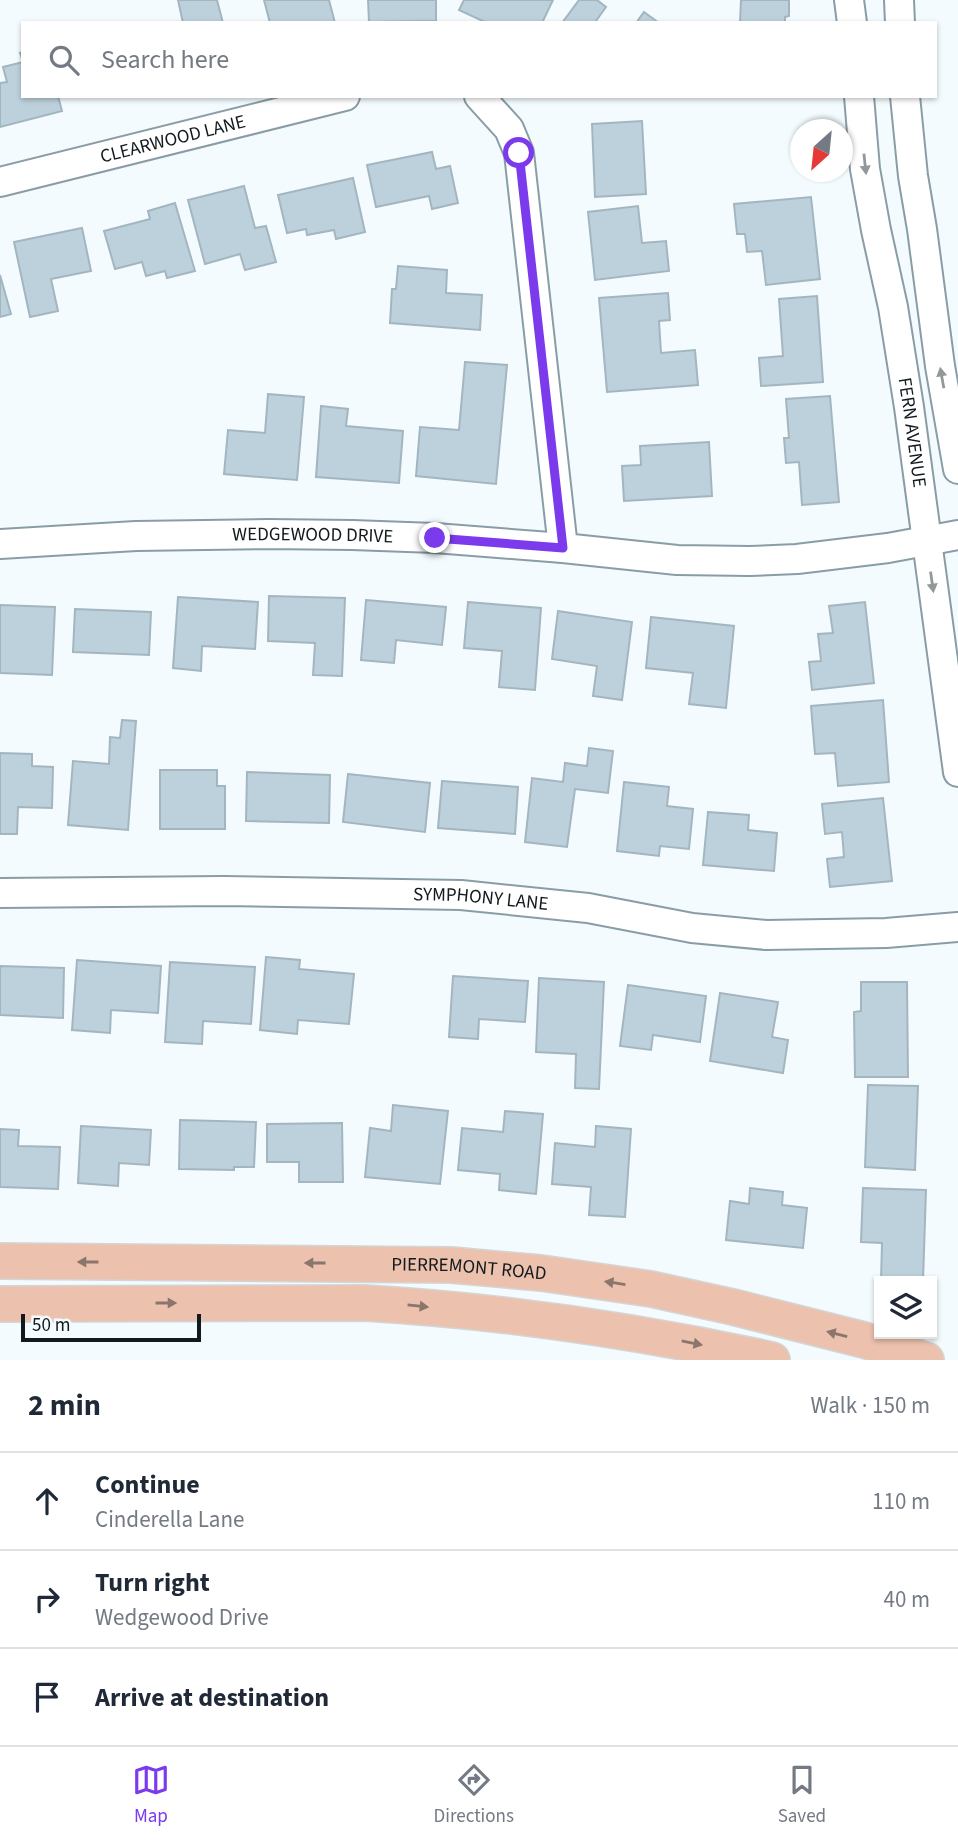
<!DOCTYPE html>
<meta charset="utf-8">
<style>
body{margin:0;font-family:"Source Sans 3",sans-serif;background:#f6f6f7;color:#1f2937}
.controls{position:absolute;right:21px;bottom:21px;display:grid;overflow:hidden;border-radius:0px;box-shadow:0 2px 5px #0004}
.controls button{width:63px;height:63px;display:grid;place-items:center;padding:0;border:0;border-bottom:2px solid #e0e1e3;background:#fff;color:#1f2937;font:35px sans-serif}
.compass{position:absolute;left:790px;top:119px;width:63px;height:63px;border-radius:50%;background:#fff;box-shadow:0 2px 5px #0004;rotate:207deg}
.scale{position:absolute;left:21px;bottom:18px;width:180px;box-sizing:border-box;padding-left:7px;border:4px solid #121a1d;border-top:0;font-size:19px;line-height:24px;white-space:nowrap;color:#121a1d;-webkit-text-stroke:5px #f3fbff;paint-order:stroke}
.stop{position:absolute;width:21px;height:21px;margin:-16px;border:5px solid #7c3aed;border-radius:50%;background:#fff}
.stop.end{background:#7c3aed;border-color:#fff;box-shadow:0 2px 7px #0008}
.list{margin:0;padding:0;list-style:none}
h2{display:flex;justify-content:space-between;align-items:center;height:91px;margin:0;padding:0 28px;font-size:30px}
h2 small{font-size:23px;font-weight:400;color:#747a83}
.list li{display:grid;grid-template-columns:46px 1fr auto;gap:21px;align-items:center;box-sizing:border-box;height:98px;padding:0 28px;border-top:2px solid #e0e1e3}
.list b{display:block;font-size:26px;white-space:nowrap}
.list p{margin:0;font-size:23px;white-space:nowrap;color:#747a83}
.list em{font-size:23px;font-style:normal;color:#747a83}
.icon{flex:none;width:38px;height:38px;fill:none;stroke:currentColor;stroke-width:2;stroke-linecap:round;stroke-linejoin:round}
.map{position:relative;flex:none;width:958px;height:1360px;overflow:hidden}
.search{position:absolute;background:#fff;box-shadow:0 2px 5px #0004;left:21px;right:21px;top:21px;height:77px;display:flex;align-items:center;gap:18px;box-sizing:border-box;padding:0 24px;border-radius:0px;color:#747a83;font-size:26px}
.sheet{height:385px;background:#fff}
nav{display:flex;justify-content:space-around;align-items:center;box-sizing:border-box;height:98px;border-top:2px solid #e0e1e3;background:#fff;font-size:19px;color:#747a83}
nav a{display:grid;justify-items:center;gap:4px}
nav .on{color:#7c3aed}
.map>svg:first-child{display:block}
.building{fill:#bdd1dc;stroke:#a3b6c0;stroke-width:2}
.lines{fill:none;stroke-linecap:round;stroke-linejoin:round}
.minor-casing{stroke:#899da6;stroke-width:32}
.major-casing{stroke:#d4d6d6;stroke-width:38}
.minor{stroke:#fff;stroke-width:28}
.major{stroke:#ecc1ad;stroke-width:35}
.oneway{fill:#949899}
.oneway2{fill:#8a766c}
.route{stroke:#7c3aed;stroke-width:9}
.labels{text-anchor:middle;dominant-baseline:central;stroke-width:5;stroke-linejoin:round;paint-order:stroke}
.street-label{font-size:19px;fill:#121a1d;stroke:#f3fbff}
</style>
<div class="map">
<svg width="958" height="1360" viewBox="0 0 958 1360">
<rect width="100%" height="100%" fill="#f3fbff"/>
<g class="building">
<path d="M178 0H217L223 23H183Z"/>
<path d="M264 0H329L335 23H270Z"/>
<path d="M368 0H436V21L369 22Z"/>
<path d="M464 0H553L542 23H487L459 10Z"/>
<path d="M579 0H597L606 7 596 21 599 23H562Z"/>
<path d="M741 0H789V16L785 17V23H740Z"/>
<path d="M644 12 659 23H636Z"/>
<path d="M23 52V96H58L62 111 0 127V83L7 82 3 67 23 62 20 53Z"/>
<path d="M642 121 646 194 595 197 592 124Z"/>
<path d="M432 152 436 169 450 166 458 203 432 209 429 196 376 207 367 165Z"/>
<path d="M353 178 365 232 336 239 334 230 307 235 306 229 287 233 278 195Z"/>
<path d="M244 186 255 228 266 226 276 262 245 270 240 254 205 264 188 200Z"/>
<path d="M811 197 820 279 766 285 762 251 747 252 745 234H737L734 204Z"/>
<path d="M175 203 195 271 167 278 165 271 146 276 142 262 115 269 104 231 150 219 148 211Z"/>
<path d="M638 206 642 243 666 241 669 271 595 280 588 212Z"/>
<path d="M82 228 91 271 51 279 58 311 30 317 14 242Z"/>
<path d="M398 266 447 270 446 293 482 295 480 330 390 323 392 289H396Z"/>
<path d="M0 275 11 314 0 317Z"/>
<path d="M668 293 670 320 659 321 661 353 695 350 698 385 607 392 599 298Z"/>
<path d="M817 296 823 382 761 386 759 358 783 356 779 299Z"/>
<path d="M465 362 507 365 496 484 416 476 420 427 459 430Z"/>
<path d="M268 394 304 397 297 480 224 474 228 430 265 433Z"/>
<path d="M830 396 839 502 802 505 799 462 786 463 784 438H789L786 399Z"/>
<path d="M321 406 348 409 346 426 403 431 399 483 316 477Z"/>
<path d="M709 442 712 496 624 501 622 466 641 465 640 446Z"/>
<path d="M269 596 345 598 342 676 313 675 315 643 268 641Z"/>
<path d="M178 597 258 602 255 649 202 646 201 671 173 668Z"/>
<path d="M366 600 446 607 442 645 396 640 394 663 361 660Z"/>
<path d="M468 602 541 608 535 690 499 687 502 651 464 648Z"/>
<path d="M865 602 874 683 812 690 809 662 821 661 818 634 833 633 829 606Z"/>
<path d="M0 605 55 607 52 675 0 673Z"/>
<path d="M75 609 151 612 149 655 73 652Z"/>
<path d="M558 611 632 622 622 700 593 696 597 666 552 659Z"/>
<path d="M651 617 734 626 726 708 689 704 693 673 646 668Z"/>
<path d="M883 700 889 782 838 786 835 753 815 754 811 706Z"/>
<path d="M122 720 136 721 128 830 68 825 73 761 109 764 110 737 120 738Z"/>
<path d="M589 748 613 751 608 793 575 789 567 847 525 842 532 778 563 782 565 763 587 766Z"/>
<path d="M0 753 32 754V766L53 767 52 808 18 807 17 834H0Z"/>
<path d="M160 770H217V786H225V829H160Z"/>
<path d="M247 772 330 775 329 823 246 821Z"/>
<path d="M348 774 430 783 425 832 343 822Z"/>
<path d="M442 781 518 787 515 834 438 828Z"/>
<path d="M624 782 669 787 667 806 693 809 689 849 660 846 659 856 617 851Z"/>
<path d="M883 798 892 881 830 887 827 859 844 857 842 832 825 834 822 804Z"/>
<path d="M708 812 749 815 748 830 777 833 774 871 703 865Z"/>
<path d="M266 957 300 960 299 969 354 974 349 1024 298 1020 297 1034 260 1030Z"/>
<path d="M77 960 161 966 158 1013 111 1010 110 1033 72 1030Z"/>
<path d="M170 962 255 967 251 1024 203 1021 202 1044 165 1042Z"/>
<path d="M0 966 64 968 63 1018 0 1015Z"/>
<path d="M453 976 528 981 525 1022 479 1019 478 1039 449 1037Z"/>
<path d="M539 978 604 982 599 1089 575 1088 576 1054 536 1052Z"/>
<path d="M861 982H907L908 1077H855L854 1012 861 1011Z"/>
<path d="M628 985 706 996 700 1042 653 1035 651 1050 620 1046Z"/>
<path d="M720 993 778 1002 772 1037 788 1040 783 1073 710 1061Z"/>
<path d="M868 1085 918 1086 915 1170 865 1167Z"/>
<path d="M393 1105 448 1111 440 1184 365 1177 370 1128 391 1131Z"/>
<path d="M505 1111 543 1114 536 1194 499 1190 500 1174 458 1170 462 1128 503 1132Z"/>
<path d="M180 1120 256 1122 254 1167H234V1170L179 1169Z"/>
<path d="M342 1123 343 1182H299V1162H267V1124Z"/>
<path d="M81 1126 151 1130 149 1165 119 1163 118 1186 78 1183Z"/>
<path d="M596 1126 631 1129 625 1217 589 1215 591 1187 552 1184 555 1143 595 1147Z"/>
<path d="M0 1129 19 1130 18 1146 60 1147 58 1189 0 1187Z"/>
<path d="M750 1188 783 1192 782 1205 807 1208 803 1248 726 1240 730 1201 749 1204Z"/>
<path d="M863 1188 926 1190 923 1281H881L882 1243 861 1242Z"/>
</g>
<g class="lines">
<defs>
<g id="minor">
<path d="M849 0 852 23"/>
<path d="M899 0 900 23"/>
<path d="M479 96 509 129 519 153 563 548"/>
<path id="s1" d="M859 96 865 169 876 230 893 307 909 407 958 772"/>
<path d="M905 96 913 176 922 229 940 366 958 469"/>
<path id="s2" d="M0 182 345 96"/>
<path id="s3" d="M0 544 136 536 268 534 352 535 435 538 563 548 677 560 750 561 797 559 888 548 958 535"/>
<path id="s4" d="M0 893 224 891 461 895 588 908 692 928 766 935 886 933 958 927"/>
</g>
<g id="major">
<path id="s5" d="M0 1261 451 1265 541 1273 651 1289 733 1307 864 1340 926 1360"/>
<path d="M0 1304 365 1303C502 1311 638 1331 772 1360"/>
</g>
</defs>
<use href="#minor" class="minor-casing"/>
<use href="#major" class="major-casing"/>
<use href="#minor" class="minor"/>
<use href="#major" class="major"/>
</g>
<defs><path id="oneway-solid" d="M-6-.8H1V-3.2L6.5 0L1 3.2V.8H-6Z" transform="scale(1.75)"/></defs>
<g class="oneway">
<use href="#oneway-solid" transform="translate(865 164) rotate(84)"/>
<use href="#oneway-solid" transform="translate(942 378) rotate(-100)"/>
<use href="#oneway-solid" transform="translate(932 582) rotate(82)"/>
</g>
<g class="oneway2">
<use href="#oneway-solid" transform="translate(88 1262) rotate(-180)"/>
<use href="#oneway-solid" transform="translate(315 1263) rotate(-180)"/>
<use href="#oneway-solid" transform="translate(615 1283) rotate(-171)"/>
<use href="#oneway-solid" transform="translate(166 1303)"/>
<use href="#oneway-solid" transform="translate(418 1306) rotate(6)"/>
<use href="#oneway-solid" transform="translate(837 1334) rotate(-166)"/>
<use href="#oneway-solid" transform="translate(692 1343) rotate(11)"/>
</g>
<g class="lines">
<path class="route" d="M435 538 563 548 519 153"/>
</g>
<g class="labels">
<g class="street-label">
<text stroke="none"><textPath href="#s2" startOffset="178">CLEARWOOD LANE</textPath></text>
<text stroke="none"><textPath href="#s1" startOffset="341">FERN AVENUE</textPath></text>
<text stroke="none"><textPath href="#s3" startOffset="313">WEDGEWOOD DRIVE</textPath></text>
<text stroke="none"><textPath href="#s4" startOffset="481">SYMPHONY LANE</textPath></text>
<text stroke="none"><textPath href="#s5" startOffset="469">PIERREMONT ROAD</textPath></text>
</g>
</g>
</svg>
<div class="controls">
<button><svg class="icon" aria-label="layers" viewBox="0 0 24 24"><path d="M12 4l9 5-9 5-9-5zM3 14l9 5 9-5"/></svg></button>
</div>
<svg class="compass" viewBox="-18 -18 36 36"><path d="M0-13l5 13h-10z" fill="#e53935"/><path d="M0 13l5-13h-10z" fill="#747a83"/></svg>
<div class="scale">50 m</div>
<div class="stop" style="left:519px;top:153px"></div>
<div class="stop end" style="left:435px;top:538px"></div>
<div class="search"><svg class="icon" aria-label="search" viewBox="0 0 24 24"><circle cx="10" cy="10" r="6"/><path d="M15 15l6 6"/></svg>Search here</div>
</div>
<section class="sheet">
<h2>2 min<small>Walk · 150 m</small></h2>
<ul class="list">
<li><svg class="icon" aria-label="ahead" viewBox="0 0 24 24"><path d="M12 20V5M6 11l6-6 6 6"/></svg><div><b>Continue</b><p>Cinderella Lane</p></div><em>110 m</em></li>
<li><svg class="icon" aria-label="right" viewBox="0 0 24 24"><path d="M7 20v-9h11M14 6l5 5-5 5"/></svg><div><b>Turn right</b><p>Wedgewood Drive</p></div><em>40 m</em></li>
<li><svg class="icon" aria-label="arrive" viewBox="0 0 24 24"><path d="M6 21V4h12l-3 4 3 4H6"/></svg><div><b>Arrive at destination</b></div></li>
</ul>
</section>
<nav>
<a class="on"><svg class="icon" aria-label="map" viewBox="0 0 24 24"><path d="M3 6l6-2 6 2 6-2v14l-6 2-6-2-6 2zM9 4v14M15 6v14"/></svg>Map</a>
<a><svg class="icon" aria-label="directions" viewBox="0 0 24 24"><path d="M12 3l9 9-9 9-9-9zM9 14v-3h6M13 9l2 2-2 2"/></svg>Directions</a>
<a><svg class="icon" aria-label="saved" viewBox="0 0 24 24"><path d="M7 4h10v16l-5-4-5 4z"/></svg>Saved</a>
</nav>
